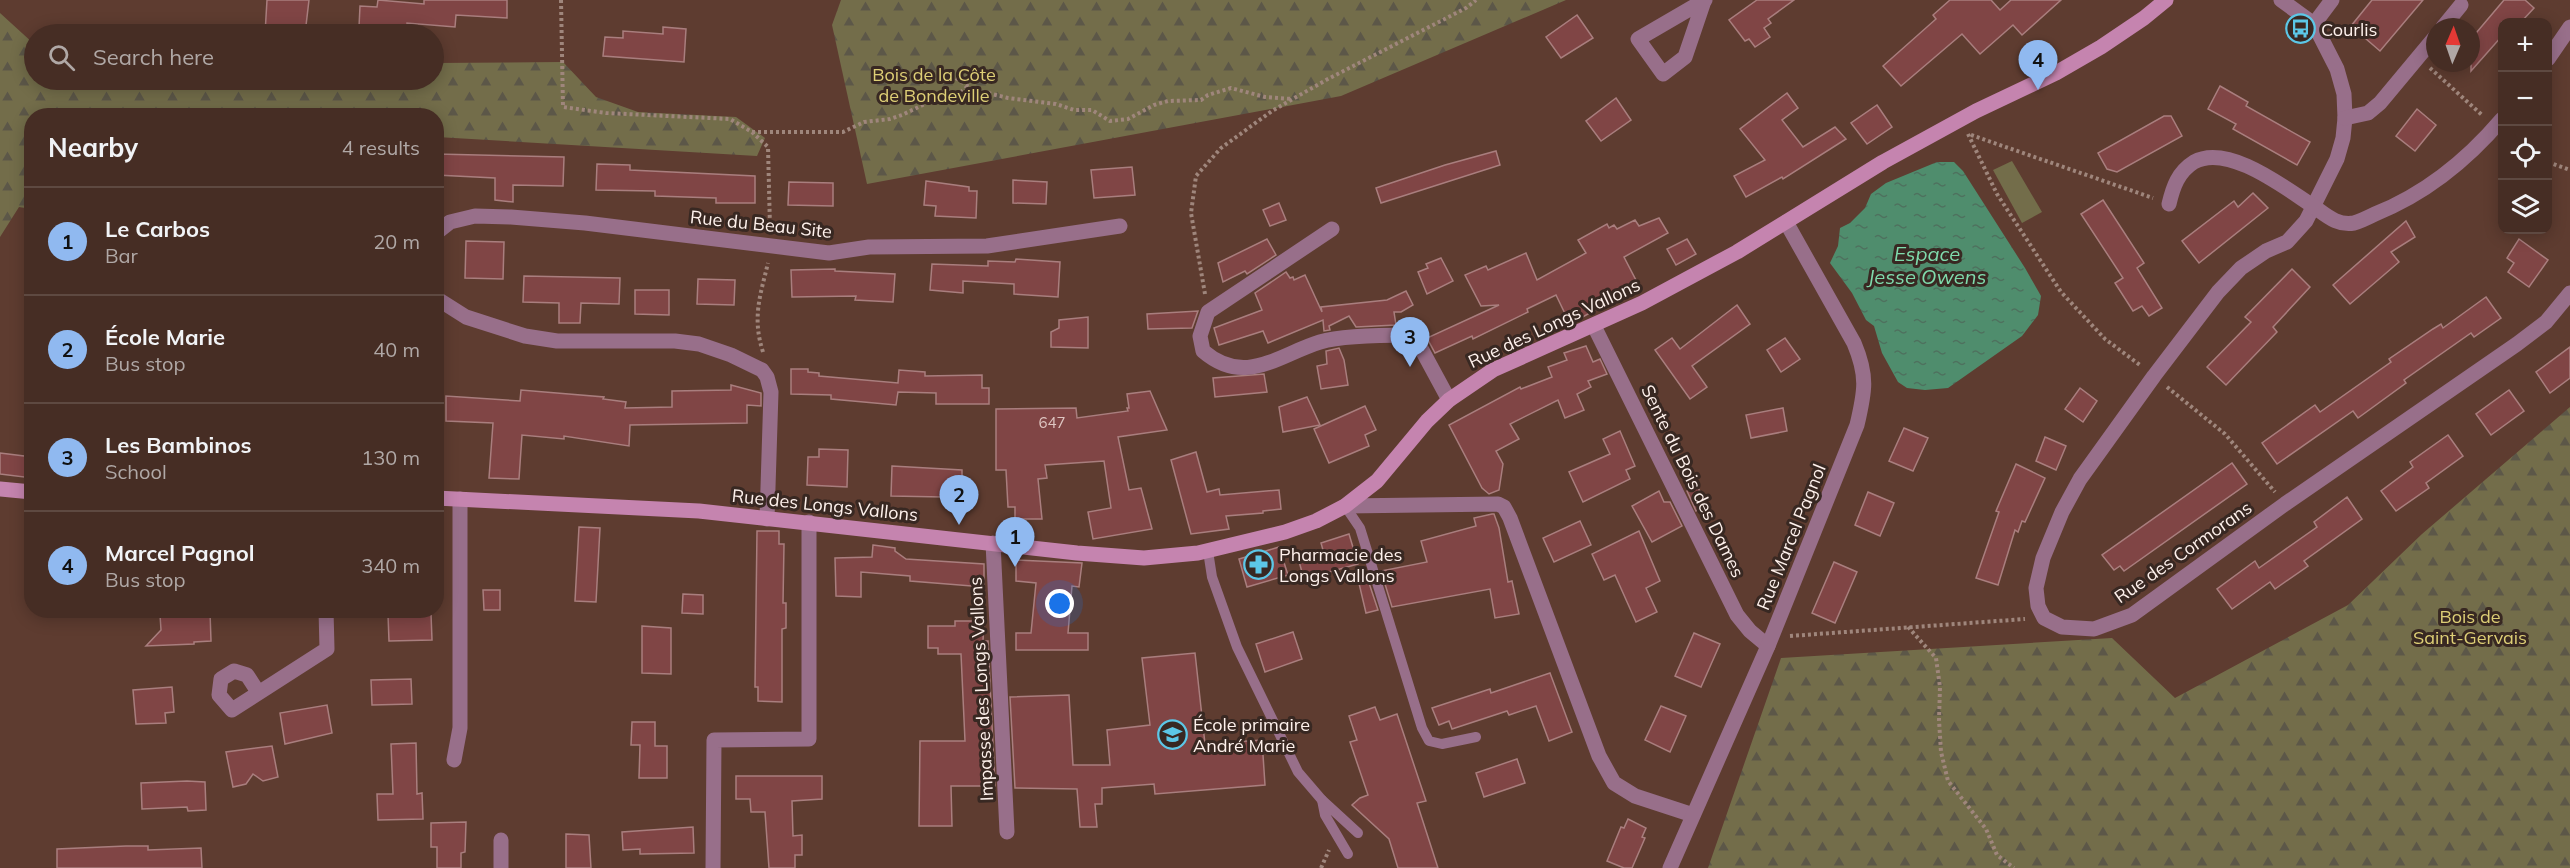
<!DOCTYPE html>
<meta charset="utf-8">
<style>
body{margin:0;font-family:Mulish,sans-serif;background:#503931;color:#f1f3f6}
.controls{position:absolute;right:18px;top:18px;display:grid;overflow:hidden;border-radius:12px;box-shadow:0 3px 15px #0003}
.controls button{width:54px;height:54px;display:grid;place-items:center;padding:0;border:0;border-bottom:2px solid #5e4941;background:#462d24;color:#f1f3f6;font:30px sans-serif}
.compass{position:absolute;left:2426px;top:18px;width:54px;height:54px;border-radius:50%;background:#462d24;box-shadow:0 3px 15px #0003;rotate:2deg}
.you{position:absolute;left:1060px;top:604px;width:21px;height:21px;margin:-15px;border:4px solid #fff;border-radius:50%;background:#1a73e8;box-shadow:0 0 0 9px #1a73e833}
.badge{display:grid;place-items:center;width:39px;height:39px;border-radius:50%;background:#90b9f0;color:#111;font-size:20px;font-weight:700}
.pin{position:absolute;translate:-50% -50px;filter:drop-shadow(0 2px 3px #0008)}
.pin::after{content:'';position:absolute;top:32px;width:21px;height:18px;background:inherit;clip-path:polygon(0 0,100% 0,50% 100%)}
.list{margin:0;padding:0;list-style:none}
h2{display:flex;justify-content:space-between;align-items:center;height:78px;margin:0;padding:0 24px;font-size:26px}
h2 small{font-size:20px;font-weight:400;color:#b0a8a6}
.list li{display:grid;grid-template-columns:39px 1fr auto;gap:18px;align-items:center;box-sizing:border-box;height:108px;padding:0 24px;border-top:2px solid #5e4941}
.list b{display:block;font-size:22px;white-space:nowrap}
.list p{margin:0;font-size:20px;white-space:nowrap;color:#b0a8a6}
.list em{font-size:20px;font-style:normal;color:#b0a8a6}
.icon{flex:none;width:33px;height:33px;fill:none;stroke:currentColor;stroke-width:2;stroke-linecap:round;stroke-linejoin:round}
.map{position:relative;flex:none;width:2570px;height:868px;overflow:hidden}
.search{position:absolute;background:#462d24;box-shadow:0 3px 15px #0003;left:24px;top:24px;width:420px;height:66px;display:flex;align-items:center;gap:15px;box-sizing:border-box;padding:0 21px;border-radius:33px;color:#b0a8a6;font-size:22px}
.panel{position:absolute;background:#462d24;box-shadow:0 3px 15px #0003;left:24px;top:108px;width:420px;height:510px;border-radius:24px}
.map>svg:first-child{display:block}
.green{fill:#736d4a}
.forest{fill:url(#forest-firs)}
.water{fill:url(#water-ripples)}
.building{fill:#804545;stroke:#a97e7e;stroke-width:1.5}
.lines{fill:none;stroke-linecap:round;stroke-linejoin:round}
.path{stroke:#9f867c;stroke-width:4;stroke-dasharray:3 3;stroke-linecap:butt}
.lane{stroke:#986f8a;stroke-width:10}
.street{stroke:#986f8a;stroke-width:15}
.secondary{stroke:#c584af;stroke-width:15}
.labels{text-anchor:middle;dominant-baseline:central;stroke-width:6;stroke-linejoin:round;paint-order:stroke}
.number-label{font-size:15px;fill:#dec6c2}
.poi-label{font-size:18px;fill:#fef1ec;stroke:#382822;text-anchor:start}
.park-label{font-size:18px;fill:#decf76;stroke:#382822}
.street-label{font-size:18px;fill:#fef1ec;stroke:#382822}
.water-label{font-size:20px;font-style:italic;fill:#7fdbac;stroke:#382822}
</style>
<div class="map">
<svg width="2570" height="868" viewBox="0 0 2570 868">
<defs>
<pattern id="forest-firs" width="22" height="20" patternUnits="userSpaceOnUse" patternTransform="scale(1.5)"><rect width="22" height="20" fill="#736d4a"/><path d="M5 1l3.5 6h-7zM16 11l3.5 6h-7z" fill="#5c5748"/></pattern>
<pattern id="water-ripples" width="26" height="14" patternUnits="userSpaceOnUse" patternTransform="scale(1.5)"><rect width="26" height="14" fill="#4f8d6d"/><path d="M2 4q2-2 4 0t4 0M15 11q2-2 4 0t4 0" fill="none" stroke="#4e715e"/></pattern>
</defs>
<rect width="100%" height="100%" fill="#5e3c30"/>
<path class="green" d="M2012 161 2042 212 2022 223 1993 170Z"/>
<g class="forest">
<path d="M841 0H1566L1341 96 867 184 832 25Z"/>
<path d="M0 13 34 44V80H434V63L563 62 596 97 638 112 736 117 765 138 757 156 437 137 436 116 353 115 327 109 326 116H32L31 209 19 207 0 237Z"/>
<path d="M2570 407V868H1708L1781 658 2112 638 2175 698 2348 605 2422 534Z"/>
</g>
<path class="water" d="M1937 162H1954L1963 171 2025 268 2041 296 2038 315 2022 336 1948 388 1925 390 1907 388 1898 382 1882 353 1874 326 1866 320 1852 293 1830 263 1838 246 1840 228 1850 223 1865 208 1871 194 1886 183Z"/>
<g class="building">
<path d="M267 0H309L305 34H265Z"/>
<path d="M378 0 424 4V0H507V18L456 15 455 27 407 23V30L359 27 360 6 377 7Z"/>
<path d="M1757 0H1794L1768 19 1771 23 1764 28 1770 37 1755 47 1749 39 1745 41 1729 20Z"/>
<path d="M1950 0H1991L2000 10 2011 0H2061L2022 35 2013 25 1980 54 1962 34 1901 86 1883 66 1936 19 1933 15Z"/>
<path d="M2372 0H2423L2380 51 2351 26Z"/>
<path d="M2504 0H2525L2534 8 2521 22H2502V36L2471 71V39Z"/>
<path d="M1577 15 1593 38 1561 58 1546 37Z"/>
<path d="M663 27 686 29 684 62 603 56 605 37 623 38V31L663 34Z"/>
<path d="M2220 86 2248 102 2246 106 2310 142 2297 165 2233 129 2236 124 2208 109Z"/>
<path d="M1787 93 1798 108 1782 120 1803 147 1835 127 1846 139 1783 179 1782 177 1746 197 1734 176 1765 160 1740 129Z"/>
<path d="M1616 98 1631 120 1601 141 1586 121Z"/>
<path d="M1877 105 1892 127 1867 144 1851 123Z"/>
<path d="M2417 109 2436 125 2415 151 2396 136Z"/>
<path d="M2164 116H2171L2182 136 2117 172 2107 169 2098 153Z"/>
<path d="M1496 151 1500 165 1381 203 1376 188 1445 165Z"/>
<path d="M436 154 564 157 563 186 513 185V202L495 200V178L436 175Z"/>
<path d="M597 164 630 165V170L755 176V203H716V198L655 196V191L596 190Z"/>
<path d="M1132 167 1135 195 1094 198 1091 170Z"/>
<path d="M1013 180 1047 182 1046 204 1013 203Z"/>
<path d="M926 181 969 187V191H977L976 218 935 216 936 206 924 205Z"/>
<path d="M789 182 833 183V206L788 205Z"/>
<path d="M2253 193 2268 208 2199 263 2182 241 2234 201 2238 207Z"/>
<path d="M2103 200 2144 263 2137 268 2162 308 2149 316 2142 306 2133 311 2115 283 2123 278 2081 214Z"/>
<path d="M1279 203 1286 220 1270 226 1263 210Z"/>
<path d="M1659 218 1668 233 1624 257 1639 286 1570 324 1556 295 1527 309 1528 312 1473 339 1472 336 1435 353 1427 338 1499 305 1481 306 1465 275 1486 266 1488 270 1526 253 1537 280 1586 253 1578 240 1607 224 1609 228 1614 225 1617 229 1635 220 1639 226Z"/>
<path d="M2406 221 2415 237 2391 252 2399 262 2350 304 2333 285Z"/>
<path d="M1267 239 1276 255 1247 274 1245 271 1223 282 1218 263Z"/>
<path d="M1687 239 1696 254 1676 265 1667 249Z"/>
<path d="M2519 239 2548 260 2529 287 2508 272 2514 263 2507 258Z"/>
<path d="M466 241 504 242 503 279 465 278Z"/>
<path d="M1441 258 1453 281 1427 294 1418 272 1428 268 1426 264Z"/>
<path d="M1016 259 1060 262 1058 297 1014 294V284L963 281V293L930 290 932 264 988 266V261L1015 262Z"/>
<path d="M835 269V271L895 274 893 302 855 300 856 296 792 297 791 270Z"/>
<path d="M2292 269 2310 287 2273 327 2277 332 2226 385 2207 367 2251 322 2245 317Z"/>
<path d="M1286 272 1290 278 1293 277 1294 280 1305 275 1322 312 1321 307 1387 300 1406 291 1413 305 1401 312H1394L1396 325 1356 327 1349 316 1329 326 1330 330 1324 331 1323 320 1268 343 1263 331 1219 345 1214 328 1262 310 1255 293Z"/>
<path d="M524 276 620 278 619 304 581 303 580 323H559V303L523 302Z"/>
<path d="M698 279 735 280 734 305 697 304Z"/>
<path d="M635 290H669V315L635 314Z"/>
<path d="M2486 297 2501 318 2474 337 2471 333 2404 380 2406 383 2358 418 2353 411 2277 464 2262 443 2315 405 2320 412 2391 362 2389 359 2433 329 2441 324 2443 328Z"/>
<path d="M1737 305 1750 324 1692 366 1707 387 1690 399 1655 350 1672 338 1680 349Z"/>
<path d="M1198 311 1192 328 1148 329 1147 314Z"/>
<path d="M1088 317V348L1051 347V332L1059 328V320Z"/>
<path d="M1785 338 1800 359 1781 372 1767 350Z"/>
<path d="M1586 346 1593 362 1600 359 1607 374 1588 381 1591 387 1577 394 1584 410 1565 418 1558 400 1510 424 1519 439 1496 451 1503 464 1499 490 1489 494 1482 488 1449 425 1520 387 1521 389 1552 377 1548 367 1567 360 1564 353Z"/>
<path d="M2570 347V378L2550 393 2536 372Z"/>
<path d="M1339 348 1344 360 1348 385 1321 389 1317 366 1327 364 1326 351Z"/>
<path d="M791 369H808V372L819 373V376L898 383 899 370 925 372V376L982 375V388H989V404H936V393L898 392 896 405 831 399V395L791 394Z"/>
<path d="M1264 374 1267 392 1215 397 1213 378Z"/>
<path d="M731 385 761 393V406L747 405V423L630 425 629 446 564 436V439L522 435 519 479 489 478 493 423 446 421V396L520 401 521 390 604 397 603 399 626 402 625 408 672 407V391L731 390Z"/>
<path d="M2080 388 2097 401 2083 422 2065 409Z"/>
<path d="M2509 390 2524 411 2491 435 2476 414Z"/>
<path d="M1150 391 1167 430 1118 437 1129 490 1141 488 1152 529 1093 539 1088 512 1111 508 1104 461 1045 465 1047 478 1038 479 1042 519H1015V507H1008L1006 470H996V409L1076 408 1077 418 1128 411 1127 408H1129L1127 394Z"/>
<path d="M1307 397 1320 425 1283 432 1279 407Z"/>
<path d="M1365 406 1376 430 1365 435 1369 446 1329 463 1314 429Z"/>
<path d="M1783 408 1787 431 1751 438 1746 415Z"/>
<path d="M1904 428 1928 438 1913 471 1889 461Z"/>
<path d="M1620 431 1635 466 1626 470 1630 479 1583 502 1569 472 1610 454 1603 439Z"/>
<path d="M2448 435 2463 456 2426 483 2429 488 2396 511 2381 491 2413 467 2410 462Z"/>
<path d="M2045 437 2066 446 2056 470 2036 461Z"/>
<path d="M819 449 848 450 847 487 807 485 808 457H819Z"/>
<path d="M1196 452 1207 492 1219 489 1220 495 1279 490 1281 509 1263 511V513L1226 516 1229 529 1191 534 1171 460Z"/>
<path d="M0 453 32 457V478L0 474Z"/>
<path d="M2232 463 2247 484 2124 571 2120 566 2114 570 2102 555Z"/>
<path d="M2016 464 2045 478 2025 522 2022 521 2018 532 2015 530 1998 585 1976 578 1999 512 1996 511Z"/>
<path d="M892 466 962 470V494L943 493V497L891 496Z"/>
<path d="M1696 485 1708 504 1696 511 1687 491Z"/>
<path d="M1659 491 1664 502H1670L1682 526 1652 542 1632 506Z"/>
<path d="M1868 492 1894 503 1880 536 1855 525Z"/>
<path d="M2347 497 2362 519 2304 561 2308 566 2275 589 2270 582 2232 609 2217 589 2255 561 2259 568 2317 527 2314 522Z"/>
<path d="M1492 514H1494L1499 528 1508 582 1512 581 1519 614 1495 618 1490 589 1392 607 1381 571 1427 562 1421 541 1476 526 1474 518Z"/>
<path d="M1580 521 1591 545 1554 562 1543 538Z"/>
<path d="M579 527 600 528 596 602 575 601Z"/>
<path d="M757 531H779V544H784L783 603H786V628L782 629V702L758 701V687H755Z"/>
<path d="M1639 531 1660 581 1646 588 1657 612 1636 622 1615 575 1604 580 1592 554Z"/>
<path d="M1349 534 1358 564 1304 579 1298 558 1323 550 1321 543Z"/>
<path d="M873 545 895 548V551L906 559 984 564V587L910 581V576L861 572V597L836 596 835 558 872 557Z"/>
<path d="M1279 547 1288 575 1247 587 1239 559Z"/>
<path d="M1016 560 1082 563 1079 587 1072 586 1068 633H1088V650H1016V633H1031L1036 583 1016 581Z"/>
<path d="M1834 562 1857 572 1835 623 1812 613Z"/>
<path d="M1366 574 1378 610 1366 613 1357 575Z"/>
<path d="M483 590H500V610H484Z"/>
<path d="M683 594 703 595V614L682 613Z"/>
<path d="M191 612H210L211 641 194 642V644L146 646 161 630 160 615 192 614Z"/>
<path d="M431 614 432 640 389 641 388 615Z"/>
<path d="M955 621H984L983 641H988L995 786H951L952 826H919L920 741H965L961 654H938V648H928V626H955Z"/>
<path d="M642 626 671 628V674L642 673Z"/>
<path d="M1293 632 1302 659 1265 672 1256 644Z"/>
<path d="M1694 633 1720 644 1701 687 1675 676Z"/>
<path d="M1195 653 1205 744 1262 740 1265 785 1155 794 1154 784 1102 788V804H1095L1097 827H1080L1077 789 1015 788 1010 697 1069 695 1073 765H1110L1107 730 1150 725 1142 658Z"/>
<path d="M1550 673 1572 732 1549 741 1536 706 1509 715 1507 711 1452 729 1449 721 1439 725 1432 708 1490 689 1491 693Z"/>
<path d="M411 679 412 704 372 705 371 680Z"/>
<path d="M172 687 174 712 165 713 166 723 136 724 133 690Z"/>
<path d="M327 705 332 733 285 744 280 713Z"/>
<path d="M1661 706 1686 716 1670 752 1645 740Z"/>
<path d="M1375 707 1380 720 1397 714 1426 801 1417 803 1438 868H1398L1389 839 1352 805 1360 798 1368 795 1350 742 1357 740 1349 716Z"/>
<path d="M632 722H655V746H667V778H639L640 745H631Z"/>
<path d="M416 743 417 794 422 793 423 819 378 820 377 794H393L391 744Z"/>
<path d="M272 746 278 777 263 781 253 774 246 784 233 787 226 752Z"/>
<path d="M1517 759 1525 783 1484 797 1476 773Z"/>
<path d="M736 776H822V799L792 801 793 836 802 835V855H795V868H769L765 812H751L750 799H736Z"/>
<path d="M187 781 205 782 206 810 188 811 187 807 142 809 141 783Z"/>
<path d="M1628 819 1646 828 1642 837 1645 838 1632 868H1624L1607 861 1621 827 1624 828Z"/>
<path d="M466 822 465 852 461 853V868H437V847H431V823Z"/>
<path d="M693 827 694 853 640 854V849L623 850 622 832Z"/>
<path d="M566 834 589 835 591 868H566Z"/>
<path d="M126 846H148V850L201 848 202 868H57V849Z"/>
</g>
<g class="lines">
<g class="path">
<path d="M561 0 563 107 606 113 730 119 752 132 768 147 770 228"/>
<path d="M2430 68 2482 115"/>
<path d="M956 78 972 89 1008 98 1056 104 1074 110H1092L1110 121 1128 119 1154 105 1168 101 1201 100 1208 95 1231 88 1265 97 1292 99"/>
<path d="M752 132H843L864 122 890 119 902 115 935 99 961 92 967 87"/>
<path d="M1968 134 1997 194 2061 292 2105 339 2140 365"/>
<path d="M1971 135 2153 198"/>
<path d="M2548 162 2570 170"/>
<path d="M1205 294 1191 213 1196 176 1221 148 1272 111 1326 80 1466 8 1476 0"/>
<path d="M763 352C752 318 760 296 768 263"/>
<path d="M2167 387 2225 434 2275 492"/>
<path d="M1908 627 1936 658 1940 687 1939 720 1941 752 1948 781 1986 829 1997 855 2014 868"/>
<path d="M1790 636 2025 619"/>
<path d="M1321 868 1329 850"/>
</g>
<g class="lane">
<path d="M1345 506 1360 528 1422 728 1429 741 1442 744 1476 737"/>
<path d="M1208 551 1212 577 1237 647 1298 772 1322 800"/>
<path d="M1348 854 1325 815 1322 800 1358 833"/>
</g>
<g class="street">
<path d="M2281 0 2314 24 2337 69 2344 94 2345 118 2343 138 2337 159 2306 221 2287 242 2266 251 2241 268 2218 292 2154 376 2080 479 2062 512 2043 558 2036 588 2038 606 2044 618 2062 627 2094 629 2132 615 2285 504 2517 344 2546 322 2570 293"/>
<path d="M1704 1 1685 57 1663 74 1638 39 1705 0"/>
<path d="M2314 24 2332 0"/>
<path d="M2443 27 2461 5"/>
<path d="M2548 59 2570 27"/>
<path d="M2345 118 2368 113 2380 103 2435 37"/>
<path d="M2169 204C2173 187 2178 172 2194 162 2228 143 2285 188 2313 206 2326 215 2337 226 2354 223 2361 221 2369 217 2375 214 2425 194 2468 159 2502 119"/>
<path d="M1332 229 1208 312 1200 336 1203 351C1245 387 1278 355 1320 342 1341 336 1387 335 1409 335L1416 339 1449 400"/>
<path d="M436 233 450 222 475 216 511 217 585 223 829 253 869 247 987 246 1120 226"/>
<path d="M436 298 466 317 525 336 557 341H675L699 344 731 355 762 370 767 377 771 392 767 519"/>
<path d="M1594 326 1737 615 1750 631 1768 646"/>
<path d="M1345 506 1498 504 1504 507 1510 518 1599 756 1614 783 1635 796 1693 815"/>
<path d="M993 543 1007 832"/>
<path d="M258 692 247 675 234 671 221 679 219 695 232 710 327 649 326 610"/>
<path d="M454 760 460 728V499"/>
<path d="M501 868V840"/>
<path d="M713 868 714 740 809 739V522"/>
<path d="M1670 868 1768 646 1857 425C1865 391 1868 376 1854 343L1786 222"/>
</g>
<g class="secondary">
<path d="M0 489 32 492"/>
<path d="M436 498 699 511 1077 553 1144 558 1198 553 1285 532 1316 521 1345 506 1377 481 1427 421 1449 400 1493 370 1642 303 1737 252 1883 162 1976 111 2056 73 2101 47 2144 18 2166 0"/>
</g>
</g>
<defs>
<symbol id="bus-ring" viewBox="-11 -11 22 22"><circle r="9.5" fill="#382822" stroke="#5cc7e7" stroke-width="1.5"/><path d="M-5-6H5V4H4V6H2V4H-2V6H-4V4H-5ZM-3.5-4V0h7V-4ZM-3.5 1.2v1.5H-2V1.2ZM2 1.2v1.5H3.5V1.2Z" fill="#5cc7e7"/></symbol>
<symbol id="pharmacy-ring" viewBox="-11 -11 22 22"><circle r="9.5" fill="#382822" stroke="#5cc7e7" stroke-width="1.5"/><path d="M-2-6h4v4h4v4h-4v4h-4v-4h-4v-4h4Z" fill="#5cc7e7"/></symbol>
<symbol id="school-ring" viewBox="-11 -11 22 22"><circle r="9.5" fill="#382822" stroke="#5cc7e7" stroke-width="1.5"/><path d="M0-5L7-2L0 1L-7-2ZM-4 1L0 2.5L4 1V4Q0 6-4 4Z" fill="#5cc7e7"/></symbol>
</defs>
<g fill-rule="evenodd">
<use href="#bus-ring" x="2284" y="12" width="33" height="33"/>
<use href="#pharmacy-ring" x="1242" y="548" width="33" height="33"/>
<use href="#school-ring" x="1156" y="718" width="33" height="33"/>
</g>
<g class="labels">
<g class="number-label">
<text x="1052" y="422">647</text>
</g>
<g class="poi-label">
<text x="2321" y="29">Courlis</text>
<text x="1279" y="554">Pharmacie des<tspan x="1279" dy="21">Longs Vallons</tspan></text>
<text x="1193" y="724">École primaire<tspan x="1193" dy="21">André Marie</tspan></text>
</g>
<g class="park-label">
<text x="934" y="74">Bois de la Côte<tspan x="934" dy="21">de Bondeville</tspan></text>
<text x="2470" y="616">Bois de<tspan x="2470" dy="21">Saint-Gervais</tspan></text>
</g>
<g class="street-label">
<text transform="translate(761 224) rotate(6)">Rue du Beau Site</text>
<text transform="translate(1554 323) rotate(-25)">Rue des Longs Vallons</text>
<text transform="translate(1693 481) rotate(64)">Sente du Bois des Dames</text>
<text transform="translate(825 505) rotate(6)">Rue des Longs Vallons</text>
<text transform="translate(1791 537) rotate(-68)">Rue Marcel Pagnol</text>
<text transform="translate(2183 552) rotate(-35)">Rue des Cormorans</text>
<text transform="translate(981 689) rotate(-93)">Impasse des Longs Vallons</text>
</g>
<g class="water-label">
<text x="1927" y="253">Espace<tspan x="1927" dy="23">Jesse Owens</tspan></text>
</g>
</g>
</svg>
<div class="controls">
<button>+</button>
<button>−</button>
<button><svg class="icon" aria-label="locate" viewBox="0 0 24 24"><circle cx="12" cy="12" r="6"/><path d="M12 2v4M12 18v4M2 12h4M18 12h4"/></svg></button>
<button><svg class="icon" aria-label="layers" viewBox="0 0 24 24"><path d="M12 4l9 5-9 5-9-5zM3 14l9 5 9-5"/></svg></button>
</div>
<svg class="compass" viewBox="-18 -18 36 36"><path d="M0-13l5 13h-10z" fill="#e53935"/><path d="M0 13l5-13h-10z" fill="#b0a8a6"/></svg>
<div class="you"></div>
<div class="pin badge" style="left:1015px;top:567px">1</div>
<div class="pin badge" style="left:959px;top:525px">2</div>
<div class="pin badge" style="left:1410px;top:367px">3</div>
<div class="pin badge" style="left:2038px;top:90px">4</div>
<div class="search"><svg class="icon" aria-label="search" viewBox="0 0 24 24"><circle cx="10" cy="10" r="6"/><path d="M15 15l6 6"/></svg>Search here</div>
<section class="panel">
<h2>Nearby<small>4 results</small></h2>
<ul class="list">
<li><span class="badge">1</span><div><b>Le Carbos</b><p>Bar</p></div><em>20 m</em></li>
<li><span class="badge">2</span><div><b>École Marie</b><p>Bus stop</p></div><em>40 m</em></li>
<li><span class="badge">3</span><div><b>Les Bambinos</b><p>School</p></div><em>130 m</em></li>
<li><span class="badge">4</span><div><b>Marcel Pagnol</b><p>Bus stop</p></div><em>340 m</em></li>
</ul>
</section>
</div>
